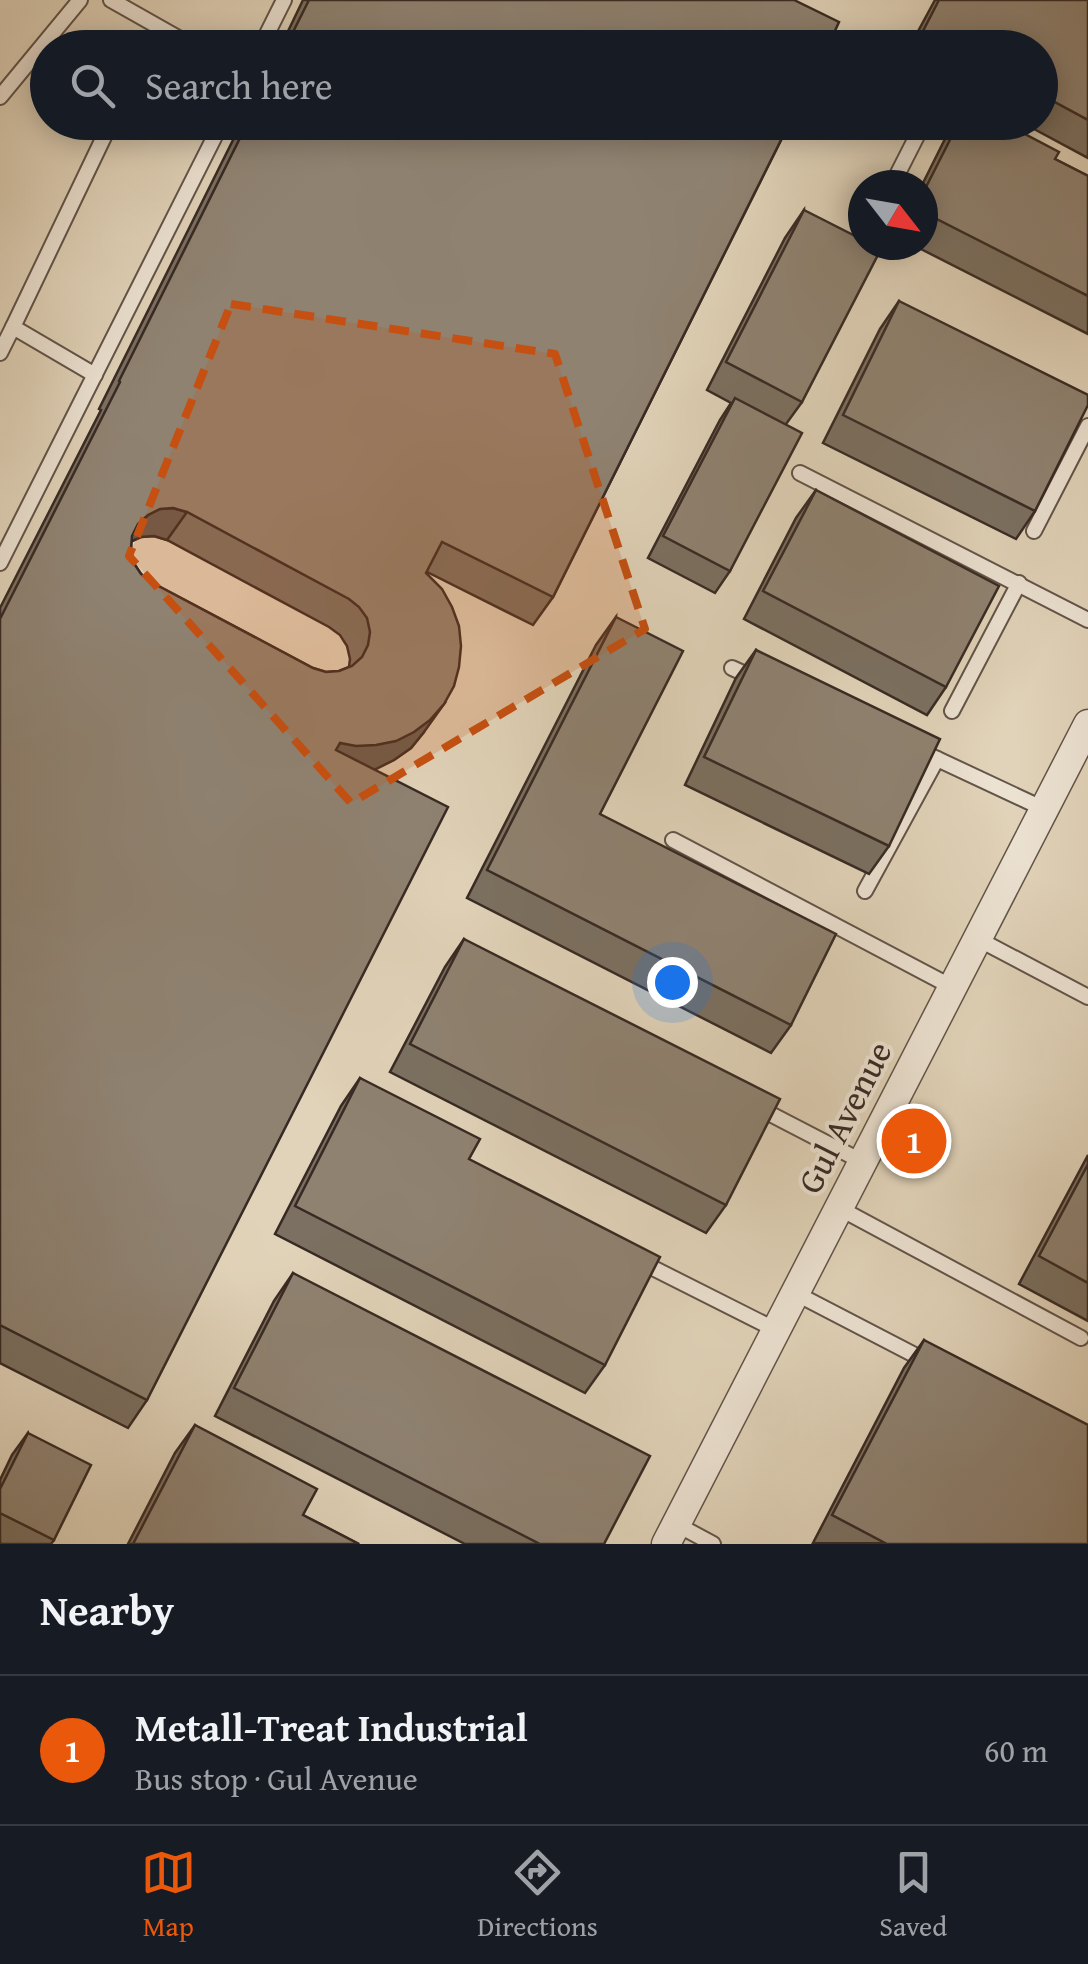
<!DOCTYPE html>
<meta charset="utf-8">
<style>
body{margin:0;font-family:"Gentium Book Plus",serif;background:#242831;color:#f1f3f6}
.compass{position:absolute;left:848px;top:170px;width:90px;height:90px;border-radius:50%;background:#171b24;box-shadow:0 5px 25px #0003;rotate:121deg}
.you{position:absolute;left:672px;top:982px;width:35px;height:35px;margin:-25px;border:8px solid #fff;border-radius:50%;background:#1a73e8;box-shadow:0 0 0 15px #1a73e833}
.badge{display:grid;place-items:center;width:65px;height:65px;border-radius:50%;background:#ea580c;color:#fff;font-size:32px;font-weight:700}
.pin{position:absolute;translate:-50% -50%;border:5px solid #fff;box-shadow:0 2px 10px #0006}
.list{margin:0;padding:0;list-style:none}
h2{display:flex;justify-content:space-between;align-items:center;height:130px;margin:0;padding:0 40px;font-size:42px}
h2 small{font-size:32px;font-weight:400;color:#9ea1a6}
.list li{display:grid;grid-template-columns:65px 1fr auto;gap:30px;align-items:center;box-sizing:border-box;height:150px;padding:0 40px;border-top:2px solid #363941}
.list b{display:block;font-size:38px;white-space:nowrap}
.list p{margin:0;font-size:32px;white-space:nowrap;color:#9ea1a6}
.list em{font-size:32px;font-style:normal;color:#9ea1a6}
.icon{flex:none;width:55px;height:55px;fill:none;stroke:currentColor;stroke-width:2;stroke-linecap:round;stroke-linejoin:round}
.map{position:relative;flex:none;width:1088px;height:1544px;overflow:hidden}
.search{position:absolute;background:#171b24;box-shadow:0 5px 25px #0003;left:30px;right:30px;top:30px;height:110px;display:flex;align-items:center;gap:25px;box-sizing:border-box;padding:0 35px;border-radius:55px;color:#9ea1a6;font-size:38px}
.sheet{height:280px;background:#171b24}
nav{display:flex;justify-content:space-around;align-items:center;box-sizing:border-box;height:140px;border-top:2px solid #363941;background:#171b24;font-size:28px;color:#9ea1a6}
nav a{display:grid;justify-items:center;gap:5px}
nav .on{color:#ea580c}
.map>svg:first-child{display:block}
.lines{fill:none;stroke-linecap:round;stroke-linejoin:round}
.lane-casing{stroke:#625449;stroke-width:18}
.street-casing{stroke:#625449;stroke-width:31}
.lane{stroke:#ece2d2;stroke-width:14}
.street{stroke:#ece2d2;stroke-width:28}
.wall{fill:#7b7061;stroke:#372a24;stroke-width:2.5;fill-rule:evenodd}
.shaded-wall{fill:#645b4f;stroke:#372a24;stroke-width:2.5}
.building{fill:#8f8271;stroke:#372a24;stroke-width:2.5;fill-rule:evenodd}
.marked{fill:#c55011;fill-opacity:0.2;stroke:#c55011;stroke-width:8;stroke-dasharray:20 12;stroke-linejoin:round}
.labels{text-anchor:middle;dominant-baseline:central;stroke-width:8;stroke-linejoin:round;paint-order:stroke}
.street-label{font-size:35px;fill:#372a24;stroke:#ece2d2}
</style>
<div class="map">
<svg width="1088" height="1544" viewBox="0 0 1088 1544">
<rect width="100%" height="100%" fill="#e1d3b9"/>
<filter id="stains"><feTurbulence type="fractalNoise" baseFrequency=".002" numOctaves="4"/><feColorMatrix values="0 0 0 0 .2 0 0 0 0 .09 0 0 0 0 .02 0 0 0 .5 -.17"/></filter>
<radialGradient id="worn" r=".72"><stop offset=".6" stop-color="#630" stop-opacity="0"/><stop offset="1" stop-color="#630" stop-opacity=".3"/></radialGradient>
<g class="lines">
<defs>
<g id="lane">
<path d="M111 0 196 48"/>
<path d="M260 48 284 0"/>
<path d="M0 97 80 0"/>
<path d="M892 185 924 122"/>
<path d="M13 327 111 122"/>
<path d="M0 353 13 327 95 375"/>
<path d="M800 473 1088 620"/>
<path d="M1034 531 1088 426"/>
<path d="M0 563 222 122"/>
<path d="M732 668 756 679"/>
<path d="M952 711 1019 583"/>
<path d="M918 750 1044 809"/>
<path d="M673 840 952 987"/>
<path d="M865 891 937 759"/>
<path d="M978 939 1088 997"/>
<path d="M757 1107 863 1162"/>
<path d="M839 1208 1081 1338"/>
<path d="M641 1262 776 1330"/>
<path d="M795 1293 928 1362"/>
<path d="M676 1524 713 1544"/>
</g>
<path id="street" d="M666 1544 1088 724"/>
</defs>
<use href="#lane" class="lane-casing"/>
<use href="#street" class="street-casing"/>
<use href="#lane" class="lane"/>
<use href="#street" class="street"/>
</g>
<g class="wall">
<path d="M303 0H794L827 48H280Z"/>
<path d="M935 0H1088V158L1021 122H1040V48H909Z"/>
<path d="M242 122H790L553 597 533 625 427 572 424 732 411 748 394 760 374 769 147 1400 128 1428 0 1363V608L101 410 99 409ZM154 536 167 540 329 627 340 635 347 646 350 659 349 667 339 671 326 672 313 668 151 582 141 574 133 562 131 549V541L141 537Z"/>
<path d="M956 122H1002L1055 159 1088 176V334L913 245H923L922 185 948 133Z"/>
<path d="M804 210 802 402 786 424 730 571 715 593 648 558 720 420 731 403 707 390 785 238Z"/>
<path d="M899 301 1035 511 1016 539 823 443 880 329Z"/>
<path d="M816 490 946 687 927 715 744 619 796 518Z"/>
<path d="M616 617 600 814 791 1025 771 1053 467 898 596 645Z"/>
<path d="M756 650 889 846 869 874 685 785 736 678Z"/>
<path d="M464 939 726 1205 706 1233 390 1072 445 967Z"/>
<path d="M360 1078 469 1159 605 1365 585 1393 275 1234 341 1106Z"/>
<path d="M1088 1155V1321L1019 1284Z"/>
<path d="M293 1273 604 1544H465L215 1416 274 1301Z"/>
<path d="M924 1340 1088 1544 813 1543 904 1368Z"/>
<path d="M195 1425 303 1515 359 1544H128L175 1453Z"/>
<path d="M28 1433 54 1540 51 1544H2L0 1543V1480L12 1455Z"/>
</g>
<g class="shaded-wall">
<path d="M173 508 187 512 167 540 154 536 141 537 128 543 138 524 148 515 160 509Z"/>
<path d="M444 704 424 732 411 748 394 760 376 769 356 773 320 771 340 743Z"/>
</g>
<g class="building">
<path d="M309 0H794L839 22 827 48H285Z"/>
<path d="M939 0H1088V120L1040 94V48H953L923 31Z"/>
<path d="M248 122H790L553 597 442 542 426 573 442 589 452 607 459 626 461 646 459 667 454 686 444 704 430 720 414 732 396 741 376 745 356 746 340 743 336 750 448 807 147 1400 0 1325V619L120 382 119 381ZM173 508 187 512 349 599 359 607 367 618 370 632 368 645 362 657 352 666 339 671 326 672 313 668 151 582 141 574 133 562 131 549 132 536 138 524 148 515 160 509Z"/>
<path d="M959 122H1002L1059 152 1055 159 1088 176V296L923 212V193Z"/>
<path d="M804 210 863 240V245H873L881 249 802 402 726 362Z"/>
<path d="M899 301 1088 395V405L1035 511 843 415Z"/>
<path d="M735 398 802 433 730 571 663 536Z"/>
<path d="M816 490 999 586 946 687 763 591Z"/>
<path d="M616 617 683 651 600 814 836 934 791 1025 487 870Z"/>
<path d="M756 650 940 739 889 846 704 757Z"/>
<path d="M464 939 780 1099 726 1205 410 1044Z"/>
<path d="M360 1078 480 1139 469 1159 660 1257 605 1365 295 1206Z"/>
<path d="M1088 1164V1283L1039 1256Z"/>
<path d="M293 1273 650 1456 604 1544H540L234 1388Z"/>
<path d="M924 1340 1088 1425V1544H887L832 1515Z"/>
<path d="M195 1425 317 1489 303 1515 359 1544H133Z"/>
<path d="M28 1433 91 1465 54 1540 0 1513V1489Z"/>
</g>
<path class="marked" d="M231 304 555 354 645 629 351 803 129 556Z"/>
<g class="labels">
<g class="street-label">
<text transform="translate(844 1117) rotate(-63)">Gul Avenue</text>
</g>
</g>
<rect width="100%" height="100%" filter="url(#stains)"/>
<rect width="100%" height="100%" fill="url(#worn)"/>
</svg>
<svg class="compass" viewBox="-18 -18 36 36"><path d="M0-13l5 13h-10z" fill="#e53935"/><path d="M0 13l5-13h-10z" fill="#9ea1a6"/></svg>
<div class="you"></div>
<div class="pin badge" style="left:914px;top:1141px">1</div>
<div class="search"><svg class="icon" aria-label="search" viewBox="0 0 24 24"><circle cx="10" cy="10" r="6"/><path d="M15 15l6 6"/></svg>Search here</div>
</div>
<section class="sheet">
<h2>Nearby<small></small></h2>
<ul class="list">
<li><span class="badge">1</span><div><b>Metall-Treat Industrial</b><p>Bus stop · Gul Avenue</p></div><em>60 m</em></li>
</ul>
</section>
<nav>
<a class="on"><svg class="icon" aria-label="map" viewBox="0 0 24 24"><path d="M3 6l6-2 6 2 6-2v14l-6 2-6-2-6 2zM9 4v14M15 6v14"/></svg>Map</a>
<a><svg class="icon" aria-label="directions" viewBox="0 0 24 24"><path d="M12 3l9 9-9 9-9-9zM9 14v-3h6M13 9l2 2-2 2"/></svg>Directions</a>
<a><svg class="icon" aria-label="saved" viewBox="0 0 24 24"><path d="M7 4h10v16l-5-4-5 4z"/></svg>Saved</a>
</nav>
